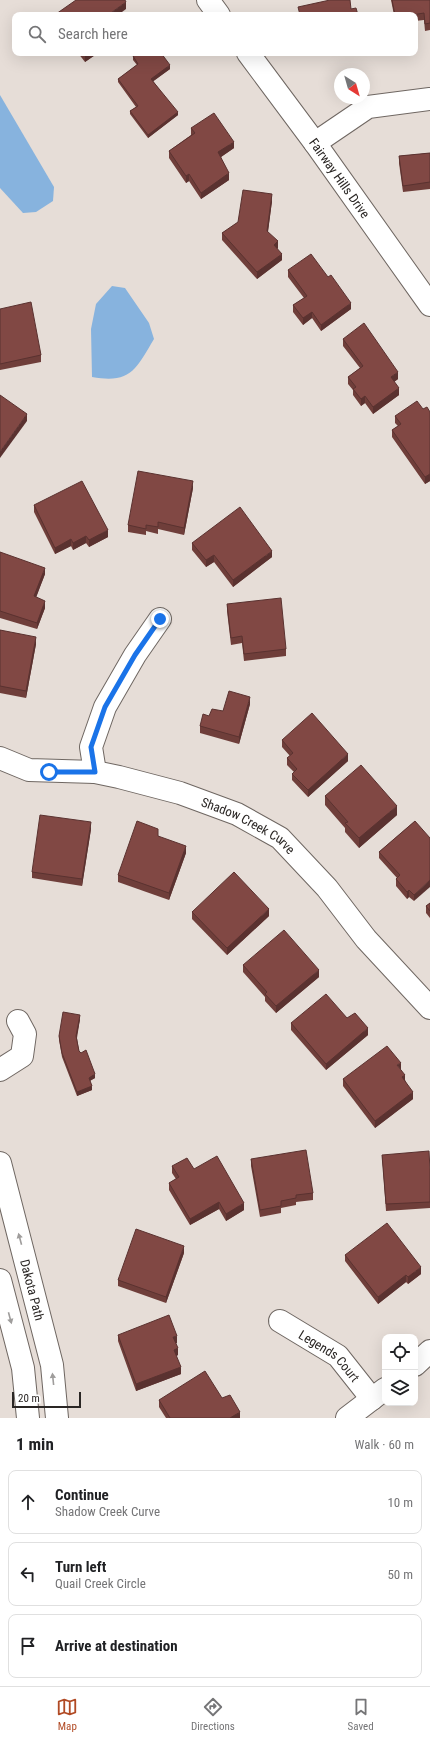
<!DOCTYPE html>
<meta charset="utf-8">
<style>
body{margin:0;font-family:"Roboto Condensed",sans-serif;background:#f6f6f6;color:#202124}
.controls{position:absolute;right:12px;bottom:12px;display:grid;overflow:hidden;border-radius:8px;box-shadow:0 4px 16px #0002}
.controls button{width:36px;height:36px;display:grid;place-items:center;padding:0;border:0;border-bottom:1px solid #e0e0e0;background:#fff;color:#202124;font:20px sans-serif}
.compass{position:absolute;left:334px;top:68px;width:36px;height:36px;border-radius:50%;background:#fff;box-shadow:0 4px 16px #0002;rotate:143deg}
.scale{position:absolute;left:12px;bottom:10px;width:69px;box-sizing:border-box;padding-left:4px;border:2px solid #2a2624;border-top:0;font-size:11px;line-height:14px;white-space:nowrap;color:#2a2624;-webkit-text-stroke:3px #fff;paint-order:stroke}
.stop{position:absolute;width:12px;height:12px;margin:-9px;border:3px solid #1a73e8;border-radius:50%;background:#fff}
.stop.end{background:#1a73e8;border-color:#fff;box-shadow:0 1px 4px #0008}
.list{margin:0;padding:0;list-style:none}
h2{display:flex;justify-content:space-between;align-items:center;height:52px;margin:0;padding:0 16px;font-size:17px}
h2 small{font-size:13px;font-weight:400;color:#757577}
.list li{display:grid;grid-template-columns:26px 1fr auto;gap:12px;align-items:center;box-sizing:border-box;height:64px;margin:0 8px 8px;padding:0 8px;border:1px solid #e0e0e0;border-radius:8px}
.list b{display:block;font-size:15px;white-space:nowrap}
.list p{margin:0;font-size:13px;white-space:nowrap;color:#757577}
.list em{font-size:13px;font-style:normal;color:#757577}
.icon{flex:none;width:22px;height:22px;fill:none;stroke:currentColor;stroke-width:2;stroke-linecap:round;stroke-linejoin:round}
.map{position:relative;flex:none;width:430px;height:1418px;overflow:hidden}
.search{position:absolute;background:#fff;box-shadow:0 4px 16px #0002;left:12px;right:12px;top:12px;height:44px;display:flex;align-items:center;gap:10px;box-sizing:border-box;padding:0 14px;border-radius:8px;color:#757577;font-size:15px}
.sheet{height:268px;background:#fff}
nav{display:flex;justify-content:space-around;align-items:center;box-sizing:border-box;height:56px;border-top:1px solid #e0e0e0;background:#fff;font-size:11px;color:#757577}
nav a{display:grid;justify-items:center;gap:2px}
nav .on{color:#b14a24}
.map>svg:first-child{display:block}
.water{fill:#87b3de}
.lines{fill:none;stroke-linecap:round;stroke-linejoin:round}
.minor-casing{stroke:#6f6762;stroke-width:24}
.minor{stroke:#fff;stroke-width:22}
.wall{fill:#6f3e3a}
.shaded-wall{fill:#5a3230}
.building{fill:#814844;stroke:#5a3230}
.oneway{fill:#9f9d9c}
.route{stroke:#1a73e8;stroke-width:5}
.labels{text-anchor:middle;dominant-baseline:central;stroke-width:4;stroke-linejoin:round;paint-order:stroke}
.street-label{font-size:13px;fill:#2a2624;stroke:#fff}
</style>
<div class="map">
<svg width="430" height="1418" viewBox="0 0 430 1418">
<rect width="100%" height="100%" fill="#e6ddd7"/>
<g class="water">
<path d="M0 95 54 187 53 201 36 212 23 213 0 188Z"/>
<path d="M112 286 125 288 149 323 154 339C136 369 131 384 92 377L91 329 96 304Z"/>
</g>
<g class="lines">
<defs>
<g id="minor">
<path d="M208 0 219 15"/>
<path id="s1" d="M248 53 315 143 430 305"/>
<path d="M315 143 368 107 430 99"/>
<path id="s2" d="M0 758 29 770 95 772 119 777 180 793 237 814 280 838 327 888 366 939 430 1008"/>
<path d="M95 772 91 747 105 707 135 655 160 619"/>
<path d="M0 1070 22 1056 25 1034 18 1021"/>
<path id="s3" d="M0 1163 52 1365 57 1418"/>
<path d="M0 1280 23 1368 28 1418"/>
<path id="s4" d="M280 1321 338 1356 372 1399"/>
<path d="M415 1365 430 1351"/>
<path d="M347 1418 385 1389"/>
</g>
</defs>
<use href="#minor" class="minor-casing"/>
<use href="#minor" class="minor"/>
</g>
<g class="wall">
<path d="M391 0H430V30L425 31 424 20 415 21V15H394Z"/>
<path d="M78 53H98L85 62Z"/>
<path d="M133 56 170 69 153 81 178 115 148 138 130 114V111L136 107 118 82V79L137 65 133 60Z"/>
<path d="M191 128 234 148 221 157 229 180 201 199 189 181 186 183 169 158V151L191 135Z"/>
<path d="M430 153V189L403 192 399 163V156Z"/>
<path d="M272 201 268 232 278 248 277 249 282 260 257 279 222 240V233Z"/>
<path d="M288 270 351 309 321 331 312 318 303 325 293 312V305L304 298 288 277Z"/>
<path d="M0 309 41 355V362L0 370Z"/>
<path d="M343 339 398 379 394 382 399 395 373 414 365 403 361 406 353 395V390L348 384V377L360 368 343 346Z"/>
<path d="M423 409 430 412V481L425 484 392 437V430L398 426 395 423V416Z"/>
<path d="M193 488 184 535 158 529V534L146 531V535L128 532V525Z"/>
<path d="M34 505 108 537 89 547 86 543 73 550 71 546 55 554 34 512Z"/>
<path d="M192 543 272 557 233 587 214 562 206 567 192 550Z"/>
<path d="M0 552 45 574 36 597 45 608 37 629 0 618Z"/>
<path d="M227 604 286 649V656L244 661 242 643 231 645 227 611Z"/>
<path d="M0 630 36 644 26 698 0 693Z"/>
<path d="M250 704 239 744 200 733V726L209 716Z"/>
<path d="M282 740 348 761 308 797 292 780V774L294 772 287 765V758L290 756 282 747Z"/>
<path d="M325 796 397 815 359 848 345 832V828L325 805Z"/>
<path d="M415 821 414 901 409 897 407 899 396 886V879L397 878 379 858V852Z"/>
<path d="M91 829 82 886 32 878V872Z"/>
<path d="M158 836 186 853 169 900 118 882V875Z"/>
<path d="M430 903V918L426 913V906Z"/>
<path d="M192 912 269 916 227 955 192 919Z"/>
<path d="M243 965 319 977 276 1013 265 1001V997L243 972Z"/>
<path d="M347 1018 368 1035 326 1070 291 1030V1023Z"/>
<path d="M80 1019 77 1038 79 1051 95 1078 90 1081 92 1090 77 1096 62 1057 59 1040V1036Z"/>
<path d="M401 1070 413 1099 375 1128 343 1086V1079Z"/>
<path d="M382 1155 430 1170V1208L386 1211Z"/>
<path d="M251 1159 313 1193V1200L296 1202V1205L281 1208V1213L260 1217 251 1166Z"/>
<path d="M172 1166 194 1169 244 1210 226 1221 219 1209 190 1225 169 1190V1183L176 1179 172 1173Z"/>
<path d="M184 1253 166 1303 118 1286V1280Z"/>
<path d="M345 1255 421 1274 408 1284 406 1282 378 1304 345 1261Z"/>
<path d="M118 1335 177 1343H176L178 1355 176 1356 181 1374 136 1391 118 1341Z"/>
<path d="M222 1398 240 1418H166L159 1407V1400Z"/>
</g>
<g class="shaded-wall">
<path d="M126 2V9L118 15H108Z"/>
<path d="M88 53H98L85 62V55Z"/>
<path d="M170 65V69L151 83V79Z"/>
<path d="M178 112V115L148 138V135Z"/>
<path d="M234 142V148L218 159V152Z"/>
<path d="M229 173V180L201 199V193Z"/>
<path d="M189 174V181L186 183V176Z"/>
<path d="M272 194V201L267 238V231Z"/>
<path d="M278 241V248L274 251V245Z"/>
<path d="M282 254V260L257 279V272Z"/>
<path d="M351 303V309L321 331V325Z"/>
<path d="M312 312V318L303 325V318Z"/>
<path d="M398 372V379L391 384V377Z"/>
<path d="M399 388V395L373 414V407Z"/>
<path d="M365 396V403L361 406V399Z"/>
<path d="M27 414V421L0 458V452Z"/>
<path d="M430 474V481L425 484V477Z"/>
<path d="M193 481V488L184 535V528Z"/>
<path d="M108 530V537L89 547V540Z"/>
<path d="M86 536V543L73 550V543Z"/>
<path d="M71 539V546L55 554V548Z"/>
<path d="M272 551V557L233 587V580Z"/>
<path d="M214 555V562L206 567V560Z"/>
<path d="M45 568V574L34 603V596Z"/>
<path d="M45 601V608L37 629V623Z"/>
<path d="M36 637V644L26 698V691Z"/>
<path d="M250 697V704L239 744V737Z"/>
<path d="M348 754V761L308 797V790Z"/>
<path d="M397 806V815L359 848V838Z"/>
<path d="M91 822V829L82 886V879Z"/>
<path d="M186 846V853L169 900V893Z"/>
<path d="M430 880V887L414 901V895Z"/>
<path d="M409 890V897L407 899V892Z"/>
<path d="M269 909V916L227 955V948Z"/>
<path d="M319 970V977L276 1013V1006Z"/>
<path d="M80 1015V1019L76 1040V1036Z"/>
<path d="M368 1028V1035L326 1070V1064Z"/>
<path d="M401 1063V1070L397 1065Z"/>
<path d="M95 1074V1078L89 1081V1078Z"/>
<path d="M405 1075V1082L402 1077Z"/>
<path d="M92 1086V1090L77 1096V1092Z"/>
<path d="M413 1092V1099L375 1128V1121Z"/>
<path d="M219 1202V1209L190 1225V1219Z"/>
<path d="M244 1203V1210L226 1221V1214Z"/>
<path d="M184 1246V1253L166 1303V1297Z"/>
<path d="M421 1267V1274L408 1284V1277Z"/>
<path d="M406 1275V1282L378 1304V1297Z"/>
<path d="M177 1336V1343L173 1344V1337Z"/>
<path d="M178 1348V1355L174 1357V1350Z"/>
<path d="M181 1367V1374L136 1391V1384Z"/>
<path d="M240 1412V1418H230Z"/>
</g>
<g class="building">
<path d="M76 0H125L126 2 108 15H57L56 14Z"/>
<path d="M330 0H350L351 9 356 8 358 15H300L298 7Z"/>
<path d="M392 0H430V23L425 24 424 13 412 15H395Z"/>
<path d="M83 53H88L85 55Z"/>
<path d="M138 53H161L170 65 151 79 178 112 148 135 130 111 138 106 118 79 138 64 133 56Z"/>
<path d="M214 113 234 142 218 152 229 173 201 193 189 174 186 176 169 151 195 133 191 128Z"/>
<path d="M430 153V182L403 186 399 156Z"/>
<path d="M243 190 272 194 267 231 278 241 274 245 282 254 257 272 222 233 238 222Z"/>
<path d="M311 254 328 277 331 275 351 303 321 325 312 312 303 318 293 305 307 296 288 270Z"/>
<path d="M31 302 41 355 0 364V309Z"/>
<path d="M364 323 398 372 391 377 399 388 373 407 365 396 361 399 353 389 356 387 348 377 363 366 343 339Z"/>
<path d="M0 395 27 414 0 452Z"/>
<path d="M417 401 423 409 427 407 430 412V474L425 477 392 430 401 424 395 416Z"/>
<path d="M138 471 193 481 184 528 158 522V527L146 525V529L128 525Z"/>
<path d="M82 481 108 530 89 540 86 536 73 543 71 539 55 548 34 505Z"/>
<path d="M240 507 272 551 233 580 214 555 206 560 192 543Z"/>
<path d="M0 552 45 568 34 596 45 601 37 623 0 611Z"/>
<path d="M281 598 286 649 244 654 242 636 231 638 227 604Z"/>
<path d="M0 630 36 637 26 691 0 686Z"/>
<path d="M229 691 250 697 239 737 200 726 203 714 209 716 212 709 223 711Z"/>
<path d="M312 713 348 754 308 790 292 774 297 769 287 758 293 753 282 740Z"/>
<path d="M361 765 397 806 359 838 345 823 348 822 325 796Z"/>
<path d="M40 815 91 822 82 879 32 872Z"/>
<path d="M137 821 158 829V836L186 846 169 893 118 875Z"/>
<path d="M415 821 430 838V880L414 895 409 890 407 892 396 879 400 875 379 852Z"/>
<path d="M234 872 269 909 227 948 192 912Z"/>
<path d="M430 903V911L426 906Z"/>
<path d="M284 930 319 970 276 1006 265 994 267 992 243 965Z"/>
<path d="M326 994 347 1018 355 1013 368 1028 326 1064 291 1023Z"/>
<path d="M63 1012 80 1015 76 1036 79 1051 81 1053 86 1050 95 1074 89 1078 92 1086 77 1092 62 1053 59 1036Z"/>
<path d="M387 1046 401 1063 397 1065 405 1075 402 1077 413 1092 375 1121 343 1079Z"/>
<path d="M306 1150 313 1193 296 1195V1198L281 1201V1206L260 1210 251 1159Z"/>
<path d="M429 1151 430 1170V1202L386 1204 382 1155Z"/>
<path d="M217 1156 244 1203 226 1214 219 1202 190 1219 169 1183 179 1177 172 1166 187 1158 194 1169Z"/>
<path d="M387 1223 421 1267 408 1277 406 1275 378 1297 345 1255Z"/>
<path d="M136 1229 184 1246 166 1297 118 1280Z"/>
<path d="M169 1315 177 1336 173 1337 178 1348 174 1350 181 1367 136 1384 118 1335Z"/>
<path d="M205 1371 222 1398 230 1395 240 1412 230 1418H170L159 1400Z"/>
</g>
<defs><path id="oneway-solid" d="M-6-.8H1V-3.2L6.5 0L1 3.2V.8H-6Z"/></defs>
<g class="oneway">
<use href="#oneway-solid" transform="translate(20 1239) rotate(-105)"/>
<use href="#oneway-solid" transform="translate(10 1318) rotate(75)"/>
<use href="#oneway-solid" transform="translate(53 1379) rotate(-96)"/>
</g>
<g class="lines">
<path class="route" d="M49 772H95L91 747 105 707 135 655 160 619"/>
</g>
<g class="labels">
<g class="street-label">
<text stroke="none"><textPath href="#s1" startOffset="155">Fairway Hills Drive</textPath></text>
<text stroke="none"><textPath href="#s2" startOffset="261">Shadow Creek Curve</textPath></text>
<text stroke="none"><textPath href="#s3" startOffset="131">Dakota Path</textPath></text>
<text stroke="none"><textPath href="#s4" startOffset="61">Legends Court</textPath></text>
</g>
</g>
</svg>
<div class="controls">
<button><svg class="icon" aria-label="locate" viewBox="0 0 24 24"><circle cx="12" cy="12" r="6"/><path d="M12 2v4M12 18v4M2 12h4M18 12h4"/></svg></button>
<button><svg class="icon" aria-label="layers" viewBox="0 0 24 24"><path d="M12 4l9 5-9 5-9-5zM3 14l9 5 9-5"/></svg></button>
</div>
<svg class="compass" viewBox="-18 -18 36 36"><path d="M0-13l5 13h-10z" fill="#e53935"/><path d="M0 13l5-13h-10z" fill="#757577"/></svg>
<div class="scale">20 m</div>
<div class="stop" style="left:49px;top:772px"></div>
<div class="stop end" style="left:160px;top:619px"></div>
<div class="search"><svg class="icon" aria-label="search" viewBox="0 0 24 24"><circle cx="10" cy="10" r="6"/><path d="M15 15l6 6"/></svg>Search here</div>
</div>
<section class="sheet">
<h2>1 min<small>Walk · 60 m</small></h2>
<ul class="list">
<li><svg class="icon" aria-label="ahead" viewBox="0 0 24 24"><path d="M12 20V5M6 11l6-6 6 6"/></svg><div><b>Continue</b><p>Shadow Creek Curve</p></div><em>10 m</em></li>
<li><svg class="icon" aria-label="left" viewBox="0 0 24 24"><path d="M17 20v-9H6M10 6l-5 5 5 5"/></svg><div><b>Turn left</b><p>Quail Creek Circle</p></div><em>50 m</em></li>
<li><svg class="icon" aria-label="arrive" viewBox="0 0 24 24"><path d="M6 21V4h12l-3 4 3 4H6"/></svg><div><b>Arrive at destination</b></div></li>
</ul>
</section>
<nav>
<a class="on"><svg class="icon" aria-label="map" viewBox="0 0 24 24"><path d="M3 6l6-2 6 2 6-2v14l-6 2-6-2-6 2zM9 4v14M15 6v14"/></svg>Map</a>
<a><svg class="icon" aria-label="directions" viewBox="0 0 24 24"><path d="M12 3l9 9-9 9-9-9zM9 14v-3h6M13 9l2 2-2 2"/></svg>Directions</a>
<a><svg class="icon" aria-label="saved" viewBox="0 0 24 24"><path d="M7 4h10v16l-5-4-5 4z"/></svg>Saved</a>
</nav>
